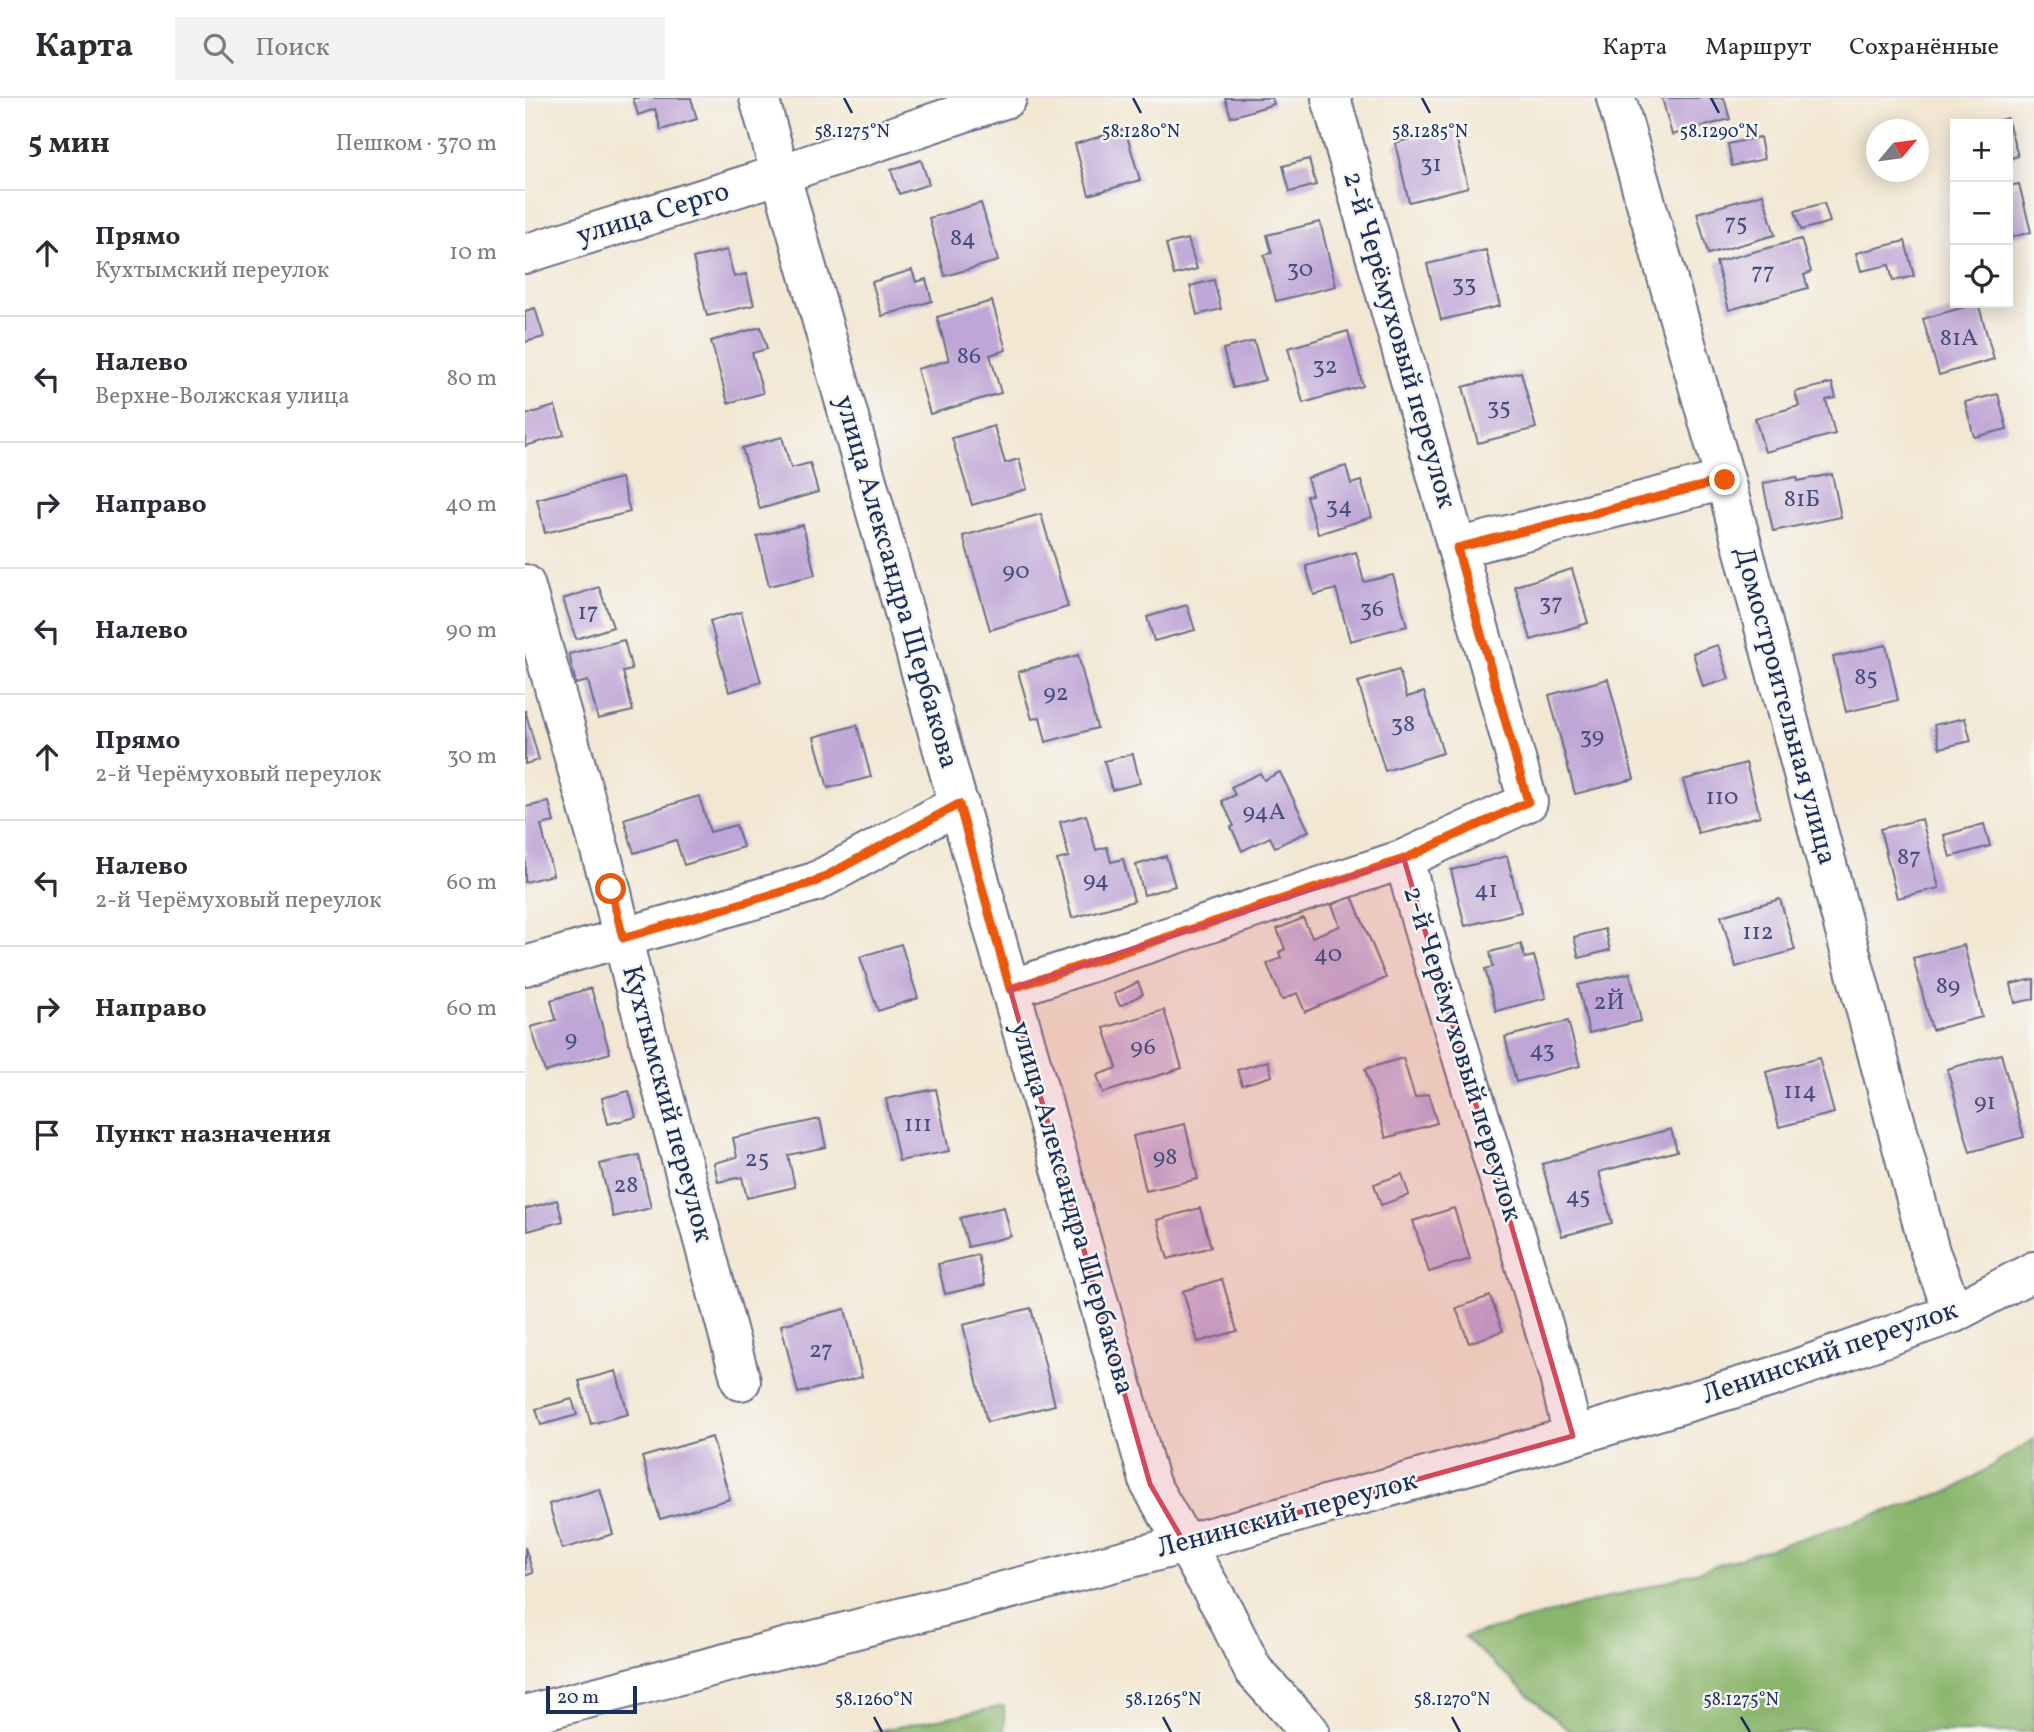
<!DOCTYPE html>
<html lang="ru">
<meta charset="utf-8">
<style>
body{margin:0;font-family:Vollkorn,serif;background:#f2f2f3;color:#2b2b33}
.controls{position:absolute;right:21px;top:21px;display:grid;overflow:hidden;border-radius:0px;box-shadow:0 4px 18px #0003}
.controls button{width:63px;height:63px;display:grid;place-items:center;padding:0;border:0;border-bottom:2px solid #e1e1e2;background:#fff;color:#2b2b33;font:35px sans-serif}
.compass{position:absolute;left:1341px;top:21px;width:63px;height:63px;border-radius:50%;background:#fff;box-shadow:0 4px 18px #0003;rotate:61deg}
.scale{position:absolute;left:21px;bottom:18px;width:91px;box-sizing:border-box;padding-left:7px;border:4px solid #1b2f5e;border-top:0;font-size:19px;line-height:24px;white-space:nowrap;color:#1b2f5e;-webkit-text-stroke:5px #f6f6f2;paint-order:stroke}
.stop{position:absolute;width:21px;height:21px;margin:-16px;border:5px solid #ea580c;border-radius:50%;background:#fff}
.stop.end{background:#ea580c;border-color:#fff;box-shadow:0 2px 7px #0008}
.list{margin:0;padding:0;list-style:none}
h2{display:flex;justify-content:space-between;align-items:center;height:91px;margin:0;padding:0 28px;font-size:30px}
h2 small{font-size:23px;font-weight:400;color:#7c7c81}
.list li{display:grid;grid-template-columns:46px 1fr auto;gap:21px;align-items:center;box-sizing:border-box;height:126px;padding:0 28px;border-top:2px solid #e1e1e2}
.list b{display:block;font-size:26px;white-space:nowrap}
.list p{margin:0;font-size:23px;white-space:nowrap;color:#7c7c81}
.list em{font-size:23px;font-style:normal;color:#7c7c81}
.icon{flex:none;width:38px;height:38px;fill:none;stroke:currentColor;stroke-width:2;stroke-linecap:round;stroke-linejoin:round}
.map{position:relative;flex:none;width:1509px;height:1634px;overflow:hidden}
header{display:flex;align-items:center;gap:42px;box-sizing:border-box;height:98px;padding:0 35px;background:#fff;border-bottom:2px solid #e1e1e2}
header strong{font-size:33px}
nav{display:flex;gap:38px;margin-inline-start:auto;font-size:24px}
.search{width:490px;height:63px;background:#f2f2f3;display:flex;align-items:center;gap:18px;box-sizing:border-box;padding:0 24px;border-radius:0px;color:#7c7c81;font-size:26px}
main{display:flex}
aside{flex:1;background:#fff}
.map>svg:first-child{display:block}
.forest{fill:#8ab56c;stroke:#527265;stroke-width:2}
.building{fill:#c0a6d6}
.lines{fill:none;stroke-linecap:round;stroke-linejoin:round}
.minor-casing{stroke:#676f87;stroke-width:42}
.major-casing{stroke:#676f87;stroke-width:42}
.minor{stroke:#fff;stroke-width:38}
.major{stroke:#fff;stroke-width:38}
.route{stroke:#ea580c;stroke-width:9}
.marked{fill:#d1495b;fill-opacity:0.2;stroke:#d1495b;stroke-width:5;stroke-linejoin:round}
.ticks{fill:none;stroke:#1b2f5e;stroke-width:2.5}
.labels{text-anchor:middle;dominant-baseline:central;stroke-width:5;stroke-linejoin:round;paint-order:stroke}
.number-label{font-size:24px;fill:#444d7c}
.street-label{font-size:28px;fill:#1b2f5e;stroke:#f6f6f2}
.ticks-label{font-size:18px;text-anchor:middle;fill:#1b2f5e;stroke:#f6f6f2;stroke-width:5;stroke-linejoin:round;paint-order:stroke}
</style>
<header>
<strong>Карта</strong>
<div class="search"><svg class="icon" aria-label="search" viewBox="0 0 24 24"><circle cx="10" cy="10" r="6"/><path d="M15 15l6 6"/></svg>Поиск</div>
<nav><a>Карта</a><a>Маршрут</a><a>Сохранённые</a></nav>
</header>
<main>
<aside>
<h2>5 мин<small>Пешком · 370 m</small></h2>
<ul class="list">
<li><svg class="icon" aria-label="ahead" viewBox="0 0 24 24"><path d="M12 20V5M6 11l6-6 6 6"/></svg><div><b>Прямо</b><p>Кухтымский переулок</p></div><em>10 m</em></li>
<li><svg class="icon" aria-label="left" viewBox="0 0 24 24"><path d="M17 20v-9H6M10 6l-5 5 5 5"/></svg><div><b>Налево</b><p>Верхне-Волжская улица</p></div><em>80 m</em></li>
<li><svg class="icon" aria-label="right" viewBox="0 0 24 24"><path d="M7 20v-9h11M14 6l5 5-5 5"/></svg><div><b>Направо</b></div><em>40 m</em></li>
<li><svg class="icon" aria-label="left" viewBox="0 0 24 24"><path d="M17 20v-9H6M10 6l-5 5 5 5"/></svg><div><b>Налево</b></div><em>90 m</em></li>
<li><svg class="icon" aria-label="ahead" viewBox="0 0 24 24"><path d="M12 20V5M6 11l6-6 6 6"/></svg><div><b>Прямо</b><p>2-й Черёмуховый переулок</p></div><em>30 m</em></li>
<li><svg class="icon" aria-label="left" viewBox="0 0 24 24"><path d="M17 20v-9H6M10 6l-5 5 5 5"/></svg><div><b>Налево</b><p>2-й Черёмуховый переулок</p></div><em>60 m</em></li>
<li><svg class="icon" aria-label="right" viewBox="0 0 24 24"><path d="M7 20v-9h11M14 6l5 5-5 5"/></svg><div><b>Направо</b></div><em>60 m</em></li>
<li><svg class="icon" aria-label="arrive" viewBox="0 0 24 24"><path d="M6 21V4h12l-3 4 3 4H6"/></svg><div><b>Пункт назначения</b></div></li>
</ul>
</aside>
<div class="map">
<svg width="1509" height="1634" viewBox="0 0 1509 1634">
<rect width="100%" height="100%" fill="#f6f6f2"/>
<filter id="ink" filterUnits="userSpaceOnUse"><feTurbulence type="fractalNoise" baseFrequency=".0143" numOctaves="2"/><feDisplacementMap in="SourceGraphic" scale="14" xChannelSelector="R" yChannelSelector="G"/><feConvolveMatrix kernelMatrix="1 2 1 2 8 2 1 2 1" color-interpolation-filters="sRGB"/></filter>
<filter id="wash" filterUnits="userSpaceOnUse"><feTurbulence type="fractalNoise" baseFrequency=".00686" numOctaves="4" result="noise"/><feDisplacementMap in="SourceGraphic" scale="28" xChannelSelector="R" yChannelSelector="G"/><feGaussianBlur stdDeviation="1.57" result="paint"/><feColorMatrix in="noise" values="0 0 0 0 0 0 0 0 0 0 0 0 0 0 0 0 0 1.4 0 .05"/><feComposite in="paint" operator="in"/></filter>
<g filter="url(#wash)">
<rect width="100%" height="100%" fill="#f3e7d3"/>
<g class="forest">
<path d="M1509 1341V1634H1045L939 1539 1133 1486 1428 1392Z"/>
<path d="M479 1608 480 1634H347Z"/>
</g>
<g id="blocks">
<g class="building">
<path d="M108 0H166L172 21 136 32 130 11 113 17Z"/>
<path d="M700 0H747L749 6 706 19Z"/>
<path d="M1137 0H1199L1205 21 1147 37Z"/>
<path d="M1482 20 1493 58 1483 61V26H1461Z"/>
<path d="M929 30 943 89 884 104 870 45Z"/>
<path d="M600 31 615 82 564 97 550 46Z"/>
<path d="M1235 39 1239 61 1207 68 1203 46Z"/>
<path d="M784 61 791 87 765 94 758 68Z"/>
<path d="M396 62 404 86 374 96 366 72Z"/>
<path d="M1494 86 1506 134 1483 140V88Z"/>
<path d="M1238 96 1250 137 1183 156 1172 115Z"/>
<path d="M456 105 473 163 420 178 404 120Z"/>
<path d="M1299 105 1305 124 1276 132 1270 113Z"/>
<path d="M795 124 811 188 751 203 739 157 747 155 742 137Z"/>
<path d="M663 141 672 171 649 177 641 146Z"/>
<path d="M1276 141 1286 174 1279 177 1283 190 1204 212 1191 164Z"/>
<path d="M1380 143 1389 178 1368 183 1364 167 1336 173 1331 155Z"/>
<path d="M202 152 209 179 221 176 229 207 182 218 168 160Z"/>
<path d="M961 152 975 208 916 222 902 166Z"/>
<path d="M387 172 391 184 401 181 407 203 357 218 347 184Z"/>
<path d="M689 182 696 211 672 217 665 188Z"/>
<path d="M467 203 481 252 465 257 476 295 405 316 392 271 424 262 412 219Z"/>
<path d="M1453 205 1469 261 1414 277 1398 221Z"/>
<path d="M10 210 19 239 0 244V213Z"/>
<path d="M236 229 242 251 227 255 238 295 203 305 186 243Z"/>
<path d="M823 233 838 288 778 305 763 250Z"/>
<path d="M729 243 740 282 708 290 698 251Z"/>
<path d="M996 274 1011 330 953 345 938 289Z"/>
<path d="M1307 285 1311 300 1301 302 1310 336 1240 354 1230 320 1274 308 1270 294Z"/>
<path d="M1473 296 1482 331 1449 339 1440 304Z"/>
<path d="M30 308 39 337 0 348V317Z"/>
<path d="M469 328 480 365 494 361 502 391 447 407 427 340Z"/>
<path d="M257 339 266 370 285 365 293 394 235 411 217 350Z"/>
<path d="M821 368 826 386 836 383 847 419 793 436 781 398 787 397 782 380Z"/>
<path d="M1307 376 1316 419 1248 433 1238 385 1272 379 1273 383Z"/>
<path d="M96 380 105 414 20 435 12 401Z"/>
<path d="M516 416 543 509 465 532 438 438Z"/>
<path d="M278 427 290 477 244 488 232 438Z"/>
<path d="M831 454 839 484 868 477 882 528 825 543 811 491 789 497 781 468Z"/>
<path d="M1047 471 1063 525 1006 542 990 488Z"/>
<path d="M74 489 88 529 51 541 38 501Z"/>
<path d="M662 507 670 532 629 543 622 519Z"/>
<path d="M216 514 236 584 204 594 185 523Z"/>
<path d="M99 542 107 572 98 574 108 613 73 621 63 583 51 586 44 556Z"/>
<path d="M1193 547 1204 581 1178 589 1168 555Z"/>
<path d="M1361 547 1373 602 1321 614 1308 559Z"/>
<path d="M553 557 572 630 521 644 515 619 507 621 493 574Z"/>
<path d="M874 572 882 599 899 594 918 655 860 673 833 584Z"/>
<path d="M1083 581 1109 681 1050 696 1024 597Z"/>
<path d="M0 612 14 662 0 666Z"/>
<path d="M1440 620 1446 643 1415 650 1409 627Z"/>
<path d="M332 627 346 679 303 690 289 639Z"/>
<path d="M608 656 615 685 587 692 579 663Z"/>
<path d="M1221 665 1235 718 1173 735 1158 682Z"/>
<path d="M755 674 784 733 750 749 745 739 717 753 706 729 709 728 697 703 710 697 706 689 735 675 739 682Z"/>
<path d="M174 698 185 734 211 727 218 749 159 767 151 742 109 755 99 721Z"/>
<path d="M24 704 29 724 16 727 28 777 0 784V709Z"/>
<path d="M561 717 571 752 582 749 586 764 598 761 609 803 547 820 532 762 544 759 535 724Z"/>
<path d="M1397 721 1414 790 1372 800 1355 731Z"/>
<path d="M1459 726 1465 748 1425 759 1419 737Z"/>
<path d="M641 758 650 788 619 797 611 767Z"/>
<path d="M982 758 996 814 940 828 926 772Z"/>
<path d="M827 798 861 880 780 914 772 895 757 902 742 866 756 860 754 854 760 851 752 831 778 820 787 839 815 828 807 807Z"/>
<path d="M1255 801 1270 852 1211 869 1196 818Z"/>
<path d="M1080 831 1085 852 1054 860 1049 839Z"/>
<path d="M376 846 393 900 353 913 335 859Z"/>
<path d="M996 846 1000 860 1009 858 1021 900 971 913 960 871 968 869 965 854Z"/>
<path d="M1439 847 1457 919 1407 932 1388 860Z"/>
<path d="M1105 875 1116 923 1064 935 1053 887Z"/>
<path d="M1509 881V901L1490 905 1486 886Z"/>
<path d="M613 884 618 896 595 908 589 896Z"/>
<path d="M66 890 85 955 20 974 6 929 31 922 26 902Z"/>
<path d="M639 912 657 970 578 995 572 977 592 970 579 930Z"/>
<path d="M1043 923 1055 968 991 984 980 939Z"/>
<path d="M1476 956 1499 1039 1445 1054 1422 971Z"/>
<path d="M878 960 890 1000 903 996 912 1025 861 1040 840 971Z"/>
<path d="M1294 960 1309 1015 1254 1029 1241 974Z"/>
<path d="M743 963 747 978 717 987 712 972Z"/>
<path d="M411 991 424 1053 374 1063 361 1001Z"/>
<path d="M104 993 111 1019 83 1026 77 1000Z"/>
<path d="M295 1021 301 1049 263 1057 270 1089 222 1100 217 1079 193 1084 189 1065 212 1059 208 1040Z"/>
<path d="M660 1026 673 1081 621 1093 608 1038Z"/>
<path d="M1146 1031 1152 1053 1074 1074 1087 1125 1037 1138 1017 1066Z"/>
<path d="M114 1057 126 1110 88 1119 75 1066Z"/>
<path d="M877 1076 884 1097 856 1107 849 1086Z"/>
<path d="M32 1102 38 1123 3 1133 0 1122V1111Z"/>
<path d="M479 1109 486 1138 443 1149 435 1120Z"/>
<path d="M675 1110 686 1149 643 1161 632 1122Z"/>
<path d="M929 1110 945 1161 904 1174 888 1123Z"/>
<path d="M453 1157 460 1187 420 1196 413 1166Z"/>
<path d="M697 1181 712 1233 673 1244 658 1193Z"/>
<path d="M965 1198 978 1233 944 1245 931 1210Z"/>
<path d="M506 1210 530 1307 462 1324 438 1227Z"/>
<path d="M320 1211 337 1279 273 1295 256 1227Z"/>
<path d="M91 1273 103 1316 66 1326 54 1283Z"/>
<path d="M47 1301 52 1317 16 1327 11 1311Z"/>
<path d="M187 1339 205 1401 135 1421 117 1359Z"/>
<path d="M75 1391 88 1436 37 1451 24 1406Z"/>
<path d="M0 1449 8 1475 0 1478Z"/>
</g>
</g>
</g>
<g filter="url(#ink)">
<use href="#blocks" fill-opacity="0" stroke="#676f87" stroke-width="2"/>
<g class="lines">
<defs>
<g id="minor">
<path d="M234 0 625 1386 699 1513 728 1572 785 1634"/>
<path d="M806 0 1003 704 879 761 898 831 1034 1279 1048 1338"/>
<path d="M1091 0 1200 382 1405 1154 1429 1215"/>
<path d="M0 156 256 76 482 0"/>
<path d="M932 450 1200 382"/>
<path d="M0 486 86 791 108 883 216 1283"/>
<path d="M0 868 290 784 434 706"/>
<path d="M485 891 879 761"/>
</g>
<path id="major" d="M0 1617 660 1446 1048 1338 1251 1278 1429 1215 1509 1173"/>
</defs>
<use href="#minor" class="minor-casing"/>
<use href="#major" class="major-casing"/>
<use href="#minor" class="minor"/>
<use href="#major" class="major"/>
</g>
</g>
<g class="lines" filter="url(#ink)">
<path class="route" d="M86 791 98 840 290 784 434 706 485 891 879 761 1003 704 932 450 1200 382"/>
</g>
<path class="marked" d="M879 761 1048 1338 660 1446 625 1386 485 891Z"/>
<path class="ticks" d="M319 0 327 15M608 0 616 15M897 0 905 15M1186 0 1194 15M349 1619 357 1634M638 1619 646 1634M927 1619 935 1634M1216 1619 1225 1634"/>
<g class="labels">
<g class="number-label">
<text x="906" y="67">31</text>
<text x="1211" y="126">75</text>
<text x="438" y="141">84</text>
<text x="775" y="172">30</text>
<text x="1238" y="175">77</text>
<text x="939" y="187">33</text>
<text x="1434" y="241">81А</text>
<text x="444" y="259">86</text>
<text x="800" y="269">32</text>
<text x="974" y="310">35</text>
<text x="1277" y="402">81Б</text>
<text x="814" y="409">34</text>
<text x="491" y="474">90</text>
<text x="1026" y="506">37</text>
<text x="847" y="512">36</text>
<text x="63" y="515">17</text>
<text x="1341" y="580">85</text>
<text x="531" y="596">92</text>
<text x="878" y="627">38</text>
<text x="1067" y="639">39</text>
<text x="1197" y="700">110</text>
<text x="739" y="715">94А</text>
<text x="1384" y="760">87</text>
<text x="571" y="783">94</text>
<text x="961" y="793">41</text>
<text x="1233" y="835">112</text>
<text x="803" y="857">40</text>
<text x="1423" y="889">89</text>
<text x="1084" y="905">2Й</text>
<text x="46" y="942">9</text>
<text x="618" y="950">96</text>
<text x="1017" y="953">43</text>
<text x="1275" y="994">114</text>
<text x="1460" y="1005">91</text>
<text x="393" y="1027">111</text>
<text x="640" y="1060">98</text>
<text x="232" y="1062">25</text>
<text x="101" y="1088">28</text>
<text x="1053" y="1099">45</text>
<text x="296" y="1253">27</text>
</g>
<g class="street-label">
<text transform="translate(128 116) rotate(-17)">улица Серго</text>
<text transform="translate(874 242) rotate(74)">2-й Черёмуховый переулок</text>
<text transform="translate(371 484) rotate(74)">улица Александра Щербакова</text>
<text transform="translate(1260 608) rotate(75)">Домостроительная улица</text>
<text transform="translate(937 956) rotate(73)">2-й Черёмуховый переулок</text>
<text transform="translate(142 1006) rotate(75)">Кухтымский переулок</text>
<text transform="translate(547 1110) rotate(74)">улица Александра Щербакова</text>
<text transform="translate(1305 1255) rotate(-19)">Ленинский переулок</text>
<text transform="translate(762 1417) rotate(-15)">Ленинский переулок</text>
</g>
</g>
<g class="ticks-label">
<text x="327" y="39">58.1275°N</text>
<text x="616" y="39">58.1280°N</text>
<text x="905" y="39">58.1285°N</text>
<text x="1194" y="39">58.1290°N</text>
<text x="349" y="1607">58.1260°N</text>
<text x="638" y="1607">58.1265°N</text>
<text x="927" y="1607">58.1270°N</text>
<text x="1216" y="1607">58.1275°N</text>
</g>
</svg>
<div class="controls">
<button>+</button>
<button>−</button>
<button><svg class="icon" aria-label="locate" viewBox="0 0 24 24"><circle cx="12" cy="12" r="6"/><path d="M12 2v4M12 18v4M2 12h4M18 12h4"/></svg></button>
</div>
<svg class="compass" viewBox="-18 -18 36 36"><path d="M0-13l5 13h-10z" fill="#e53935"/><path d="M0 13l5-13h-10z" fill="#7c7c81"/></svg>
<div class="scale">20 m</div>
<div class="stop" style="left:86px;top:791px"></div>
<div class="stop end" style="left:1200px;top:382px"></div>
</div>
</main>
